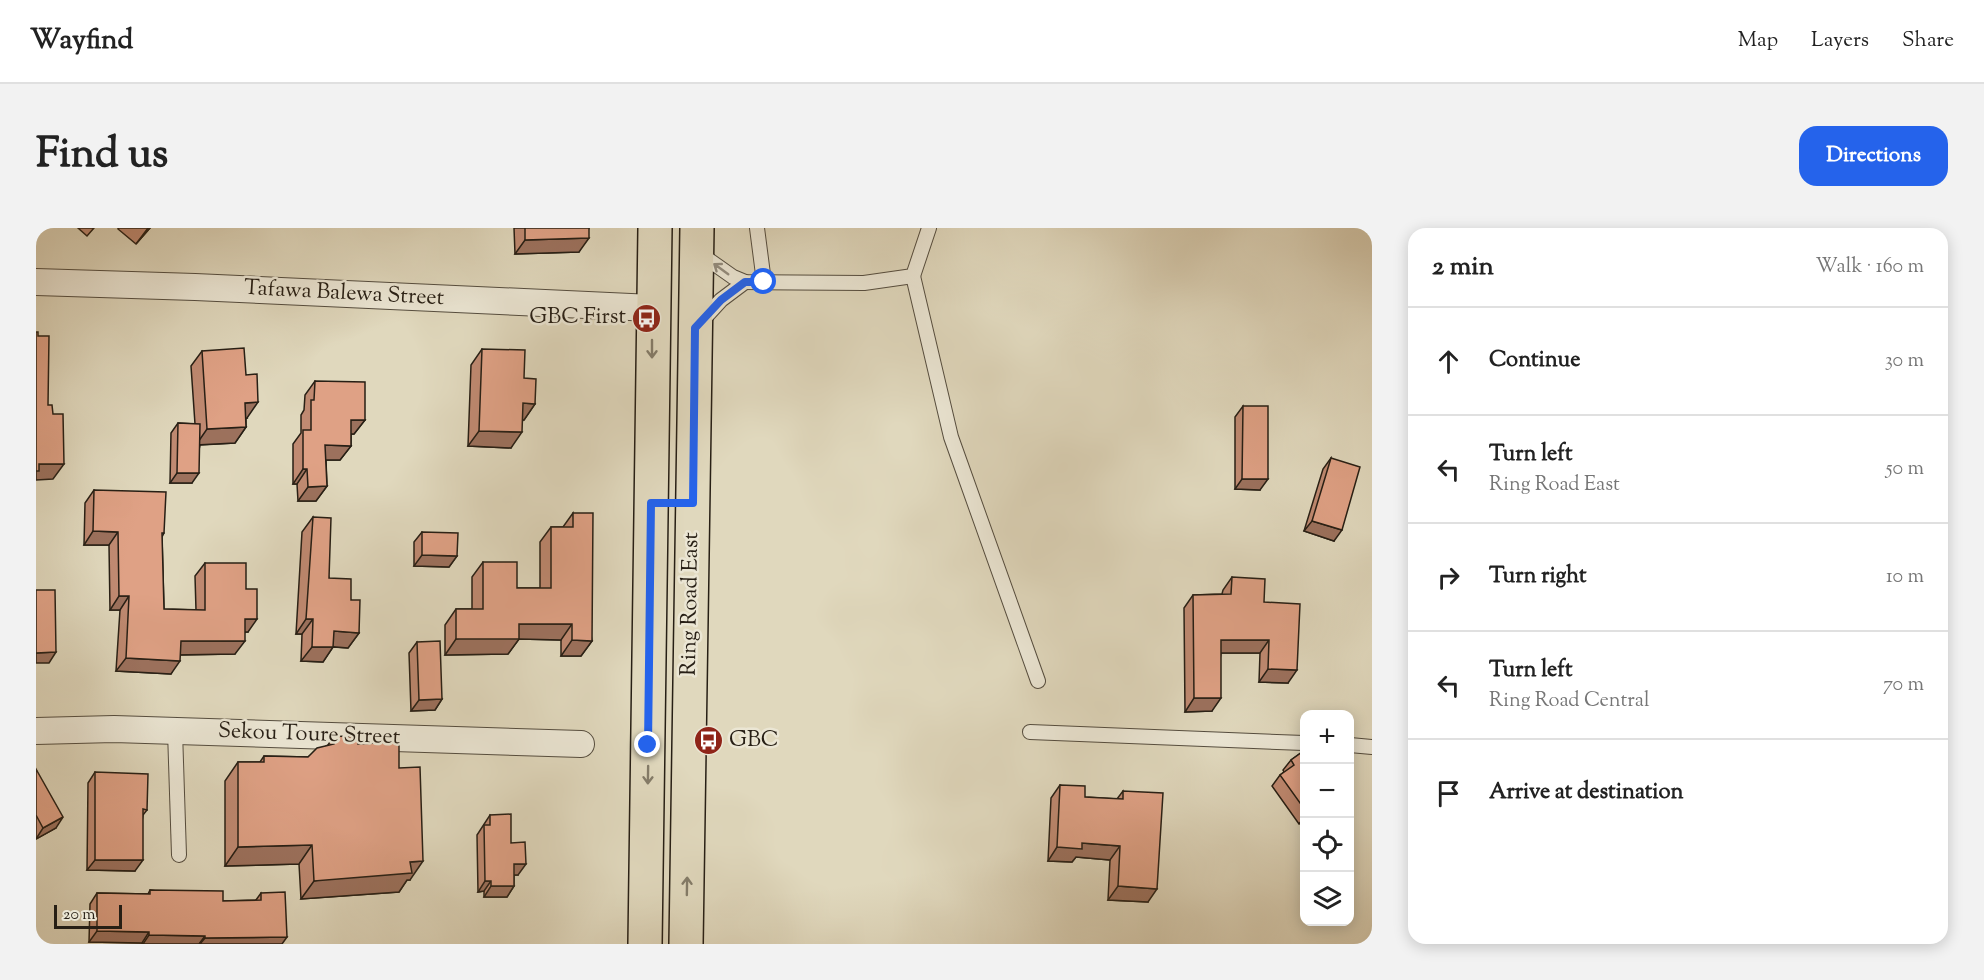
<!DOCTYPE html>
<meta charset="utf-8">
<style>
body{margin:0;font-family:"Sorts Mill Goudy",serif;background:#f2f2f2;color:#222}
.controls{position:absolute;right:18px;bottom:18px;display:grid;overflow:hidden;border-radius:12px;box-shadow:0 3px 15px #0003}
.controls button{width:54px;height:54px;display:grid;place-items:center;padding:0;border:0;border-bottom:2px solid #e0e0e0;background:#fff;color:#222;font:30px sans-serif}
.scale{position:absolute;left:18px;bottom:15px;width:68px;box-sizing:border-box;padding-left:6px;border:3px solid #271f15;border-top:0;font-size:16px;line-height:21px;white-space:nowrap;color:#271f15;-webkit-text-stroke:4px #ebe6d4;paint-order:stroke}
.stop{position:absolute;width:18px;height:18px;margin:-14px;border:4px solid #2563eb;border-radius:50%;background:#fff}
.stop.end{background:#2563eb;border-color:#fff;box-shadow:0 2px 6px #0008}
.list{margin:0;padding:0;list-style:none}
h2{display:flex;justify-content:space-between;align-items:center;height:78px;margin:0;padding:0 24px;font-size:26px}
h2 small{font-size:20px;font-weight:400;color:#767676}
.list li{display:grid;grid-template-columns:39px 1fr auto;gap:18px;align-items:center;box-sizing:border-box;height:108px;padding:0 24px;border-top:2px solid #e0e0e0}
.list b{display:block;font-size:22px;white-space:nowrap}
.list p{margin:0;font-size:20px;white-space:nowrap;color:#767676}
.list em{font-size:20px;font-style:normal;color:#767676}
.icon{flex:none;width:33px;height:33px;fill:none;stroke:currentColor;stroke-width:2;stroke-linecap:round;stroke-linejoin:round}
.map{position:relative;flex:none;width:1336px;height:716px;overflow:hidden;border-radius:18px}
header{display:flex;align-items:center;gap:36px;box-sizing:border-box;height:84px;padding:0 30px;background:#fff;border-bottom:2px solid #e0e0e0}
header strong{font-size:28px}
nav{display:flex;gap:33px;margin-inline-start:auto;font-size:21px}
.intro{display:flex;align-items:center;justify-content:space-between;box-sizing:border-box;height:144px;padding:0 36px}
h1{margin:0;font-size:42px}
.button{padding:15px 27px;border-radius:18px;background:#2563eb;color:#fff;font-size:21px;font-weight:700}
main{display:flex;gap:36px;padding:0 36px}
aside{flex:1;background:#fff;border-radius:18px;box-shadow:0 3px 15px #0003}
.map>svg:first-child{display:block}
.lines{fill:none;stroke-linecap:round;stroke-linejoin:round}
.lane-casing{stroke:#554d3f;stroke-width:16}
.street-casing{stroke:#554d3f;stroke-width:28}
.primary-casing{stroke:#271f15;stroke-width:36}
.lane{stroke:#ebe6d4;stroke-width:14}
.street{stroke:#ebe6d4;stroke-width:26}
.primary{stroke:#e0d8bd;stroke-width:33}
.wall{fill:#c08a72;stroke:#271f15;stroke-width:1.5}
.shaded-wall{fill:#9c715d;stroke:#271f15;stroke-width:1.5}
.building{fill:#dfa185;stroke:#271f15;stroke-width:1.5}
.oneway{stroke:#938c7e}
.oneway2{stroke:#847c69}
.route{stroke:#2563eb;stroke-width:8}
.labels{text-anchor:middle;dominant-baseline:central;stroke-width:5;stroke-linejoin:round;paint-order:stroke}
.street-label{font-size:22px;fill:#271f15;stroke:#ebe6d4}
.poi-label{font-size:22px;fill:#271f15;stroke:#ebe6d4;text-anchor:end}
</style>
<header>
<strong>Wayfind</strong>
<nav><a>Map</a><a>Layers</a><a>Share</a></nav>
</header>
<div class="intro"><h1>Find us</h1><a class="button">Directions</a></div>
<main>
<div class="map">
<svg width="1336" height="716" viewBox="0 0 1336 716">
<rect width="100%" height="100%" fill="#e0d8bd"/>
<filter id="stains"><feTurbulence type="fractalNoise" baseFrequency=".00333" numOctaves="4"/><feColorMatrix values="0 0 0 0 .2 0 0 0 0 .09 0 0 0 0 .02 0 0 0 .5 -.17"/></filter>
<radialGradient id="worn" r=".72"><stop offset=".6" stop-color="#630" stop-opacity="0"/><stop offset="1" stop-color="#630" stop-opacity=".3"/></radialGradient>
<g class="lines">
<defs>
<g id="lane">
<path d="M721 0 728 54"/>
<path d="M663 25 697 49 709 54 828 55 877 48 893 0"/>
<path d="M877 48 915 209 1002 453"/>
<path d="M664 95 685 72 709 54"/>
<path d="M139 503 143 627"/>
<path d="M994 504 1268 515"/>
<path d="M1314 517 1336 519"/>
</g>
<g id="street">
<path d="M0 54 159 59 616 80"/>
<path d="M0 503 78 501 545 516"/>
</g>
<g id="primary">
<path d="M609 716 619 0"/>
<path d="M650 716 661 0"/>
</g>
</defs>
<use href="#lane" class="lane-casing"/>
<use href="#street" class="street-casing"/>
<use href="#primary" class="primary-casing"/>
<use href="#lane" class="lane"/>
<use href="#street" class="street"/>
<use href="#primary" class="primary"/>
</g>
<g class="wall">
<path d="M42 0H58L51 8Z"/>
<path d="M82 0H114L100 16 82 1Z"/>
<path d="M478 0H553L543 24 479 26Z"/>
<path d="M446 121 488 150 499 176 488 192H487L475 220 432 218 435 137Z"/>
<path d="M166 123 211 190H210V199L199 215 164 217 156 255H134L135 205 142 195 159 196 155 138Z"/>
<path d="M279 153 329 192 318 206H315V218L304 232H290L291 258 280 273H262L261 256H257V216L265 205V187L268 182 269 167Z"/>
<path d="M1207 178 1224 262 1199 261V189Z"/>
<path d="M1295 230 1298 313 1268 303 1287 241Z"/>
<path d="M58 262 128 305 126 309 128 381 160 382 159 348 169 335 210 361 212 404H209L199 426 144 427 135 446 80 443 84 382H74L73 317H48L49 275Z"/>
<path d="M537 285 556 413 545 428H525V412L483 411 472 426 409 427V397L420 381H436V349L447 334 481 360H504V314L515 299H527Z"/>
<path d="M277 289 293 350 315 372 323 405 312 420 297 419 287 434 265 433 266 406H260L266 304Z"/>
<path d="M386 304 421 328 413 339 378 338V314Z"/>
<path d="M1196 349 1228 374 1252 455 1223 454 1224 425H1185L1176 483 1149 484 1148 380 1157 367 1186 366 1187 362Z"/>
<path d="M381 414 406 471 399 482 375 483 373 425Z"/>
<path d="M298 508 322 516 363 540 374 652H371L363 664 265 671 263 636 189 638V553L202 534H224L228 528 272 529 292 517Z"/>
<path d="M1269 522V592L1263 596 1236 558 1244 547 1248 544 1247 542 1255 532Z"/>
<path d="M0 541 20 600 0 611Z"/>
<path d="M59 544 111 582 107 587 99 643 51 642 52 555Z"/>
<path d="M1024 557 1049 569 1081 571 1087 563 1112 674 1072 672 1074 632 1040 629 1036 634 1012 633 1015 570Z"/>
<path d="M454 587 475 615 482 647H478V658L471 669H448V663L442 664 441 607Z"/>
<path d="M114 662 187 673 220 672 225 665 246 716H106V715L53 714 54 676 61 665 112 666Z"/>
</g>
<g class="shaded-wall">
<path d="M112 0H114L100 16Z"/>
<path d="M553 10 543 24 479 26 489 12Z"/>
<path d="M222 174 211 190 198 191 209 175Z"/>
<path d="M487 175 499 176 488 192 476 191Z"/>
<path d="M315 192H329L318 206H305Z"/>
<path d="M210 199 199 215 160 217 171 201Z"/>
<path d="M443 203 486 204 475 220 432 218Z"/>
<path d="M289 217 315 218 304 232H279Z"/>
<path d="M3 236H28L17 251 0 252V240Z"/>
<path d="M267 241H271L261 256H257Z"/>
<path d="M141 245H163L156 255H134Z"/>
<path d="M1206 251H1232L1224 262 1199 261Z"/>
<path d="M291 258 280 273H262L272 259Z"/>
<path d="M1276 293 1306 302 1298 313 1268 303Z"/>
<path d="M57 303 82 304 73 317H48Z"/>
<path d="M386 327 421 328 413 339 378 338Z"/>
<path d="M83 368H93L84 382H74Z"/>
<path d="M209 391H221L212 404H199Z"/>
<path d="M270 391H277L266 406H260Z"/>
<path d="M483 396H536L525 412 483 411 472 426 409 427 420 411Z"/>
<path d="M298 403 323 405 312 420 288 418Z"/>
<path d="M536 412 556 413 545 428H525Z"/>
<path d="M1185 412H1233L1224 425H1175Z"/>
<path d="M145 413H209L199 426 136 427Z"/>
<path d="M276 419H297L287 434 265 433Z"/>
<path d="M20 424 13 435H0V425Z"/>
<path d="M90 430 144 433 135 446 80 443Z"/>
<path d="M1232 441 1261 442 1252 455 1223 454Z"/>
<path d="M1158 470H1185L1176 483 1149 484Z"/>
<path d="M406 471 399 482 375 483 383 472Z"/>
<path d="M1269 588V592L1263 596Z"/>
<path d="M27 589 20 600 0 611 7 600Z"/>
<path d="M1046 615 1084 618 1074 632 1040 629 1036 634 1012 633 1021 619Z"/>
<path d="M276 617 263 636 189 638 202 619Z"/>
<path d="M59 632H107L99 643 51 642Z"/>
<path d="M387 633 374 652H371L363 664 265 671 278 653 374 634Z"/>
<path d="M478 636H490L482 647H470Z"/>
<path d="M449 653H455L448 663 442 664Z"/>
<path d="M455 658H478L471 669H448Z"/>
<path d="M1082 658 1121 661 1112 674 1072 672Z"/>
<path d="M61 703 113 704 106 715 53 714Z"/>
<path d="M113 707 169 708 163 716H107Z"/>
<path d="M251 709 246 716H164L169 710Z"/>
</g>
<g class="building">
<path d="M489 0H553V10L489 12Z"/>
<path d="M0 104H2V108H13L12 177H16L17 186H27L28 236H3V243H0Z"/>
<path d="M208 120 210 147 221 146 222 174 209 175 210 199 171 201 166 123Z"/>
<path d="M446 121 489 122 488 150 500 151 499 176 487 175 486 204 443 203Z"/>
<path d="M279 153 329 154V192H315V218L289 217 291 258 272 259 271 241H267V202H275V172H278Z"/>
<path d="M1207 178H1232V251H1206Z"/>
<path d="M142 195 164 196 163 245H141Z"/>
<path d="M1295 230 1324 239 1306 302 1276 293Z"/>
<path d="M58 262 130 264 128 305H126L128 381 169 382V335H210V361H221V391H209V413H145L144 433 90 430 93 368H83L82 304 57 303Z"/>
<path d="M537 285H557L556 413 536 412V396H483V411H420V381H447V334H481V360H515V299H537Z"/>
<path d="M277 289 295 290 293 350 315 351V372H324L323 405 298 403 297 419H276L277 391H270Z"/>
<path d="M386 304 422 305 421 328 386 327Z"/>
<path d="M1196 349 1229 351 1228 374 1264 376 1261 442 1232 441 1233 412H1185V470H1158L1157 367 1195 366Z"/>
<path d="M0 362H19L20 424 0 425Z"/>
<path d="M404 413 406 471 383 472 381 414Z"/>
<path d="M298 508 323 509 322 516 363 514V540L384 539 387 633 374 634 376 645 278 653 276 617 202 619V534H228V528L272 529 281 520 298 516Z"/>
<path d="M1269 522V582L1244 547 1258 537 1255 532Z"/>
<path d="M0 541 27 589 7 600 0 587Z"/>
<path d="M59 544 112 546 111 582 107 581V632H59Z"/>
<path d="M1024 557 1049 558V569L1087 571V563L1127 565 1121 661 1082 658 1084 618 1046 615V621L1021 619Z"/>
<path d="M475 586V615L489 614 490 636H478V658H455V653H449L448 597H454V587Z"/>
<path d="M114 662 187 663V673L225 672V665L249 664 251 709 169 710V708L113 707V704L61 703V665L114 666Z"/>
</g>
<defs><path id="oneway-shaft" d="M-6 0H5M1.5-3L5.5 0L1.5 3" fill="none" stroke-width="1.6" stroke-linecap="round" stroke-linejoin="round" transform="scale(1.5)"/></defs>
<use class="oneway" href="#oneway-shaft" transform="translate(685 41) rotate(-144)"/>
<g class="oneway2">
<use href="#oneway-shaft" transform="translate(616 121) rotate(90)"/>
<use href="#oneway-shaft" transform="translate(612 547) rotate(91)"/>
<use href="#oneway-shaft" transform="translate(651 658) rotate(-89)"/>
</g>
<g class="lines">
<path class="route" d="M612 517 615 275H657L659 100 685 72 709 54H728"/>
</g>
<defs>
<symbol id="bus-disc" viewBox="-11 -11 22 22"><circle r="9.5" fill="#8f2418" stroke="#ebe6d4"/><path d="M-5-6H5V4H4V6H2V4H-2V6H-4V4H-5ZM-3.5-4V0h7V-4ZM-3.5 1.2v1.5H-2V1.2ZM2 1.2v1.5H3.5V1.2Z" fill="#fff"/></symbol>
</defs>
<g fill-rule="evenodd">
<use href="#bus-disc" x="594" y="74" width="33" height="33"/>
<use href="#bus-disc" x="656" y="496" width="33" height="33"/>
</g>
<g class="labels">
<g class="street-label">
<text transform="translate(308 66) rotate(3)">Tafawa Balewa Street</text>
<text transform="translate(655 376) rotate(-89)">Ring Road East</text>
<text transform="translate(273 507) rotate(2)">Sekou Toure Street</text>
</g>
<g class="poi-label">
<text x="590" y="90">GBC First</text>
<text x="693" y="513" text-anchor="start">GBC</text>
</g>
</g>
<rect width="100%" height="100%" filter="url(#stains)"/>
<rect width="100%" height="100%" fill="url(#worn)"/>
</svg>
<div class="controls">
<button>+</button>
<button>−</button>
<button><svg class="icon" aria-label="locate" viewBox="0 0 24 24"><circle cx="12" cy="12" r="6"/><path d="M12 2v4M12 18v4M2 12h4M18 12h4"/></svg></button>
<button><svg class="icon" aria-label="layers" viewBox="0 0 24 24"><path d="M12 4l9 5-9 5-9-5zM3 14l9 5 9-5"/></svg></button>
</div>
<div class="scale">20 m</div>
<div class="stop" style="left:728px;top:54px"></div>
<div class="stop end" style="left:612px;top:517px"></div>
</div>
<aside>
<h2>2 min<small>Walk · 160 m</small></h2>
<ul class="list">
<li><svg class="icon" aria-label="ahead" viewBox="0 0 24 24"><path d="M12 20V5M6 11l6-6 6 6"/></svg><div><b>Continue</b></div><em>30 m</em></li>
<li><svg class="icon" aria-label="left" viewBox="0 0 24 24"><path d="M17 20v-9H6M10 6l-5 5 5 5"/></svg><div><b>Turn left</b><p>Ring Road East</p></div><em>50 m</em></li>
<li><svg class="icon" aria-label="right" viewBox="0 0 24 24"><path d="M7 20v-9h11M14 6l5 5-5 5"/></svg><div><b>Turn right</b></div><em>10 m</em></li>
<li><svg class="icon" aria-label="left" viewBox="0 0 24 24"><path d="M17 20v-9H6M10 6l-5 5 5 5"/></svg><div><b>Turn left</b><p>Ring Road Central</p></div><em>70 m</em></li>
<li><svg class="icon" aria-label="arrive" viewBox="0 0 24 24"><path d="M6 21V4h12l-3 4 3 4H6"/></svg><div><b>Arrive at destination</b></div></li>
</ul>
</aside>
</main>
